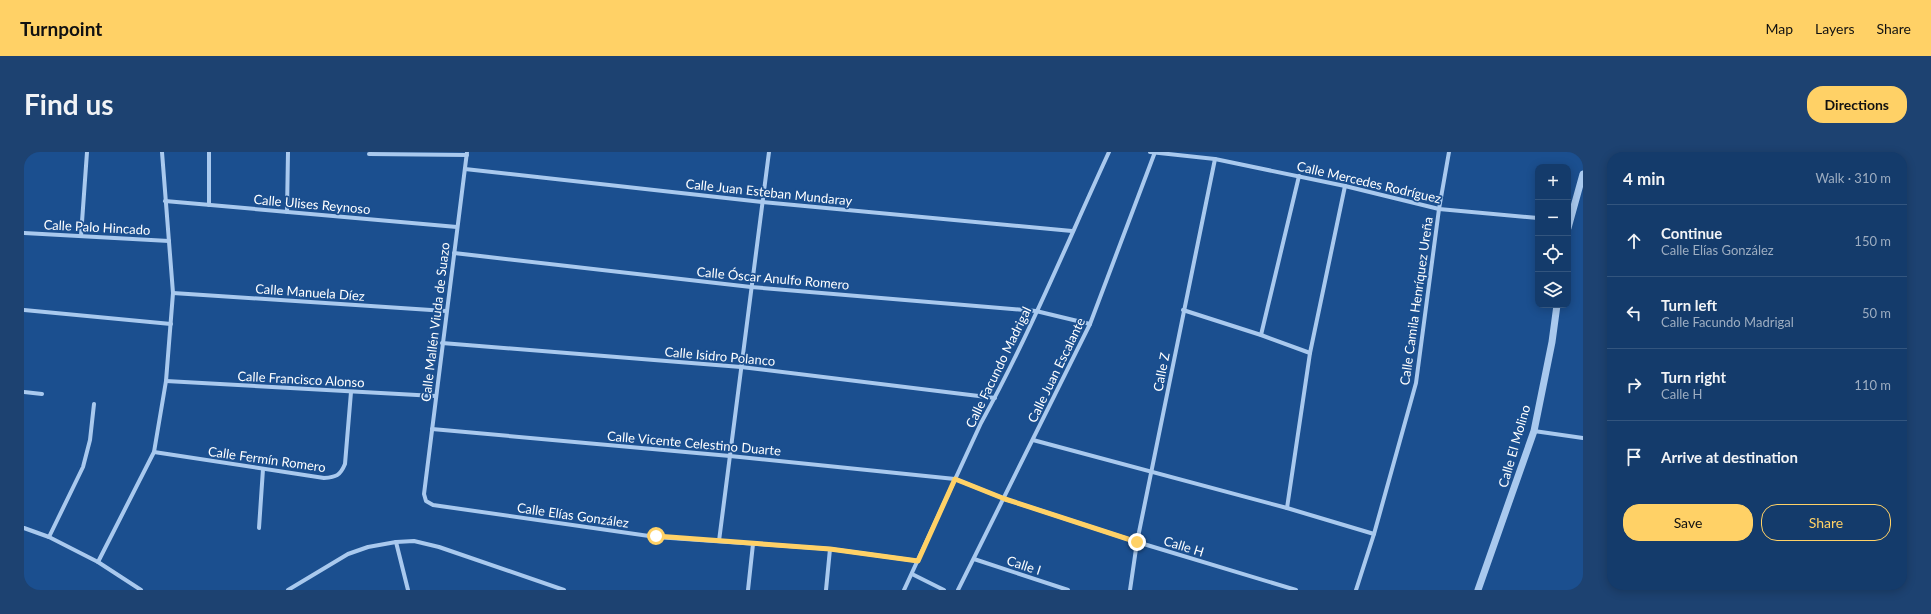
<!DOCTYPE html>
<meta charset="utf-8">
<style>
body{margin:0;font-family:Lato,sans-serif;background:#1d4271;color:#f1f3f6}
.controls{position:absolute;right:12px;top:12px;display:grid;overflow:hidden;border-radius:8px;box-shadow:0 2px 10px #0003}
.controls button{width:36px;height:36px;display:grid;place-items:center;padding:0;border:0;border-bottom:1px solid #33557e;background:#143b6b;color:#f1f3f6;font:20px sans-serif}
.stop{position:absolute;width:12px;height:12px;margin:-9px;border:3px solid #ffd166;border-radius:50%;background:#fff}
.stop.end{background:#ffd166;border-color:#fff;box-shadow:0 1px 4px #0008}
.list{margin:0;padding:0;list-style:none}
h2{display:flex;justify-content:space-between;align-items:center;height:52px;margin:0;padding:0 16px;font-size:17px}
h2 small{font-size:13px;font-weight:400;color:#9dadc1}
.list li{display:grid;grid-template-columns:26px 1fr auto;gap:12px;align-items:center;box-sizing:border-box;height:72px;padding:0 16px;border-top:1px solid #33557e}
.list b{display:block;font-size:15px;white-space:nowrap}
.list p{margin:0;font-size:13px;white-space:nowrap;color:#9dadc1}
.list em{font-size:13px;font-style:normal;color:#9dadc1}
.actions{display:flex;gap:8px;padding:12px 16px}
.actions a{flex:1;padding:9px 0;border:1px solid #ffd166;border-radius:16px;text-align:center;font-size:14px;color:#ffd166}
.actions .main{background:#ffd166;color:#111}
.icon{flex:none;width:22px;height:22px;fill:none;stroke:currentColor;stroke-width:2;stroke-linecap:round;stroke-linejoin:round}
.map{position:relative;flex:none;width:1559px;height:438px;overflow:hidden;border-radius:16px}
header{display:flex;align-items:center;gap:24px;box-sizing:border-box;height:56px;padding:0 20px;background:#ffd166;color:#111}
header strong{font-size:19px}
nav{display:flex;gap:22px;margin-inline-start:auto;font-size:14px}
.intro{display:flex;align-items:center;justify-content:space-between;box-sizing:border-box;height:96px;padding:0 24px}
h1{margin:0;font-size:28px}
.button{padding:10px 18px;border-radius:16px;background:#ffd166;color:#111;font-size:14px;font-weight:700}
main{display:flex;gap:24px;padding:0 24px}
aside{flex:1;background:#143b6b;border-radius:16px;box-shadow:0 2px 10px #0003}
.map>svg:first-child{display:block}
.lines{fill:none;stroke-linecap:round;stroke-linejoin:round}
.minor{stroke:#a9c9ee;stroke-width:4}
.tertiary{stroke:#a9c9ee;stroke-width:7}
.route{stroke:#ffd166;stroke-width:5}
.labels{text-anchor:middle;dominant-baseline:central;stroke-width:3.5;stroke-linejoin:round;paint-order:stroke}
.street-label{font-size:13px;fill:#fff;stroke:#1b4f8f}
</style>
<header>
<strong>Turnpoint</strong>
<nav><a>Map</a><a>Layers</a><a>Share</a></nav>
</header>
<div class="intro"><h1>Find us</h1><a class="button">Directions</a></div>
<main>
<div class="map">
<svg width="1559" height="438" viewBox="0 0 1559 438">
<rect width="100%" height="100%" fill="#1b4f8f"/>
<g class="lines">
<g class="minor">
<path d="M443 0 400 342 402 349 409 353 632 385 806 397 894 409"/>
<path d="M1126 0 1191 7 1321 34 1415 57 1514 66"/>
<path d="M345 2 443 3"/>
<path d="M441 17 738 50 1048 79"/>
<path d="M141 49 433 75"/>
<path d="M185 53V0"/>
<path d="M263 60 264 0"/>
<path d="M0 81 145 89"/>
<path d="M57 84 63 0"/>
<path d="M430 101 727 135 1012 159 1066 172"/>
<path d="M149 141 422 159"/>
<path d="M0 158 147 172"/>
<path d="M1159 158 1237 183 1286 201"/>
<path d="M1237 183 1275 24"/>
<path d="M418 191 717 215 971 246"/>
<path d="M142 229 411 244"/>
<path d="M0 240 18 242"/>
<path d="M408 277 706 304 931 327 981 347 1113 390 1272 438"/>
<path d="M1510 279 1559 286"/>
<path d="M1009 288 1263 356 1350 382"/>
<path d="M130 300 300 326C312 325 316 324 321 312L327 240"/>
<path d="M1263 356 1286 201 1321 34"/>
<path d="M0 376 25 385 74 410 117 438"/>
<path d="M235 376 239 317"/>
<path d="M25 385 59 315 66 288 70 252"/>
<path d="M695 389 745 0"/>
<path d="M372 390 384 438"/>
<path d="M950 407 1044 438"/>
<path d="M74 410 130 300 142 229 149 141 138 0"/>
<path d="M888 422 920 438"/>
<path d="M264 438 324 402 344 395 372 390 390 389 415 395 540 438"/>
<path d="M724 438 729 392"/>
<path d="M802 438 806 397"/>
<path d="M880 438 957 271C1005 184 1043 91 1085 0"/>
<path d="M934 438 1066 172 1131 0"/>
<path d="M1106 438 1113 390 1191 7"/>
<path d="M1332 438 1350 382 1392 231 1415 57 1425 0"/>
</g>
<g class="tertiary">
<path d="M1544 76 1559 22"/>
<path d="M1454 438 1510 279 1528 190 1533 153"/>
</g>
</g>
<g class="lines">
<path class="route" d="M632 384 806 397 894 409 931 327 981 347 1113 390"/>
</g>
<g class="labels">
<g class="street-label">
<text transform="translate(1345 30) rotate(13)">Calle Mercedes Rodríguez</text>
<text transform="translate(745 40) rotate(6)">Calle Juan Esteban Mundaray</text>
<text transform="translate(288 52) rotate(5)">Calle Ulises Reynoso</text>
<text transform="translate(73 75) rotate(3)">Calle Palo Hincado</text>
<text transform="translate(749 126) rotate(5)">Calle Óscar Anulfo Romero</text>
<text transform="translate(286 140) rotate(4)">Calle Manuela Díez</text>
<text transform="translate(1392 149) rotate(-82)">Calle Camila Henríquez Ureña</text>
<text transform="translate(411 170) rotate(-83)">Calle Mallén Viuda de Suazo</text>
<text transform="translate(696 204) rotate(5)">Calle Isidro Polanco</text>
<text transform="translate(974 215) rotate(-64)">Calle Facundo Madrigal</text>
<text transform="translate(1032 218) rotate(-64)">Calle Juan Escalante</text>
<text transform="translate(1137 220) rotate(-79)">Calle Z</text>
<text transform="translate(277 227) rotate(3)">Calle Francisco Alonso</text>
<text transform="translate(670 291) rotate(5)">Calle Vicente Celestino Duarte</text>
<text transform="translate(1490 294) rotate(-74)">Calle El Molino</text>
<text transform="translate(243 307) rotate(8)">Calle Fermín Romero</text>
<text transform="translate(549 363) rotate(8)">Calle Elías González</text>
<text transform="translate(1160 394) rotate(17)">Calle H</text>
<text transform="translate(1000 413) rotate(18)">Calle I</text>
</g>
</g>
</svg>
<div class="controls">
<button>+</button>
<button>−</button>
<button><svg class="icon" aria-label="locate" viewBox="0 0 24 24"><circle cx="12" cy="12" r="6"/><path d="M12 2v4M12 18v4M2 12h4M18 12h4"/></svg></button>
<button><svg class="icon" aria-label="layers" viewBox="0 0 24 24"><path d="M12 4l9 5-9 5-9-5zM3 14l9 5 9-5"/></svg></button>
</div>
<div class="stop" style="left:632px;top:384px"></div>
<div class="stop end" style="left:1113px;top:390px"></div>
</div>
<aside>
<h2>4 min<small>Walk · 310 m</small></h2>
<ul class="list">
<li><svg class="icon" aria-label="ahead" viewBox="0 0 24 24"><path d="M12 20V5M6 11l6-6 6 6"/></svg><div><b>Continue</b><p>Calle Elías González</p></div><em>150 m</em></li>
<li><svg class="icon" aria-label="left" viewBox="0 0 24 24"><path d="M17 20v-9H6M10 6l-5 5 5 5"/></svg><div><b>Turn left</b><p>Calle Facundo Madrigal</p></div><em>50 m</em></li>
<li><svg class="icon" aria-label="right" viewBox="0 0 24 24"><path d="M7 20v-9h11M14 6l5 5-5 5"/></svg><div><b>Turn right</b><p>Calle H</p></div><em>110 m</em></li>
<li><svg class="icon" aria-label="arrive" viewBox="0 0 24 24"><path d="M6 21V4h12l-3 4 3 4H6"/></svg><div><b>Arrive at destination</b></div></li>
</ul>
<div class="actions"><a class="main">Save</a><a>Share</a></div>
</aside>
</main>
